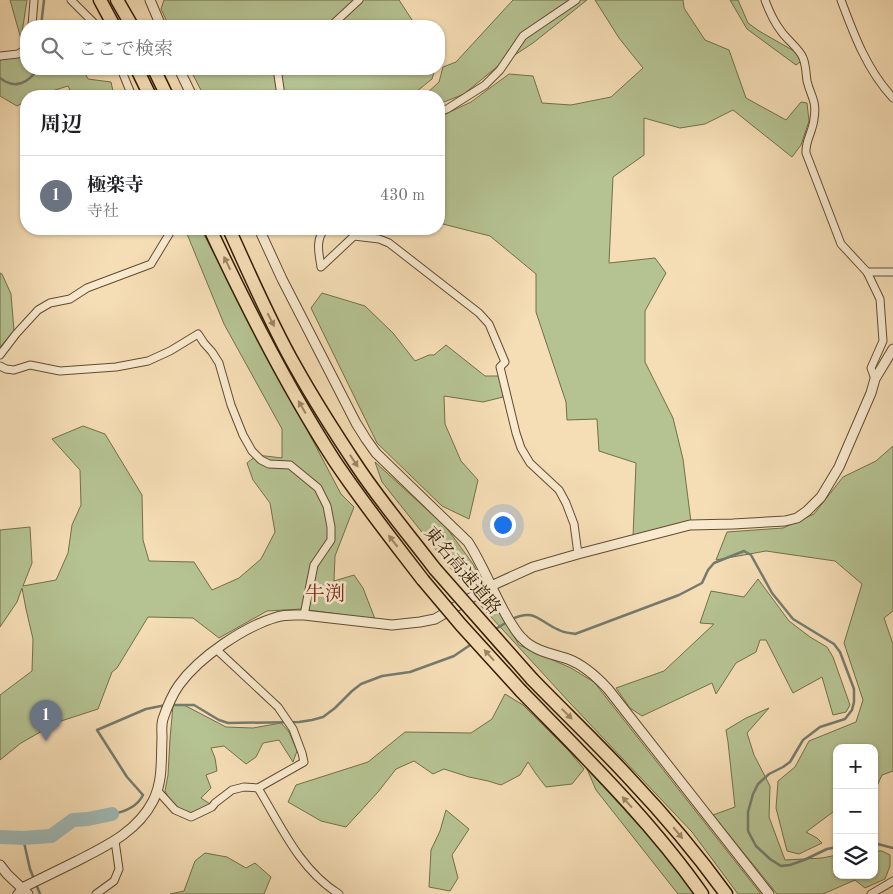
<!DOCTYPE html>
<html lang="ja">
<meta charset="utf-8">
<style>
body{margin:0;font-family:"Old Standard TT","Noto Serif JP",serif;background:#f2f2f2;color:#202124}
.controls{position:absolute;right:15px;bottom:15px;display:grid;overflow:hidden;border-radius:10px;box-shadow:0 1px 4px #0004}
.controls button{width:45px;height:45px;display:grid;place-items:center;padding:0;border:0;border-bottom:1px solid #e0e0e0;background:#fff;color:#202124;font:25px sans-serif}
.you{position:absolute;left:502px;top:524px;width:18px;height:18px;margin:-12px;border:4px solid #fff;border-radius:50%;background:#1a73e8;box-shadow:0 0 0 8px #1a73e833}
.badge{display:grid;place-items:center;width:32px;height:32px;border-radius:50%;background:#8f2418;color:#fff;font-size:16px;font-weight:700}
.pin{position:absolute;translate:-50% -41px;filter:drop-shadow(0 1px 2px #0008)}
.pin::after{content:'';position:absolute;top:26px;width:18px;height:15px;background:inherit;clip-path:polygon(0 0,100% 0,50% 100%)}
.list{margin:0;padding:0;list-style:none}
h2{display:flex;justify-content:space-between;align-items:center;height:65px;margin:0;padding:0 20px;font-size:21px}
h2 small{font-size:16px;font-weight:400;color:#757577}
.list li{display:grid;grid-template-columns:32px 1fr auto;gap:15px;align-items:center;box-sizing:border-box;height:80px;padding:0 20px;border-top:1px solid #e0e0e0}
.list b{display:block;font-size:19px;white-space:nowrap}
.list p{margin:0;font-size:16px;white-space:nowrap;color:#757577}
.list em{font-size:16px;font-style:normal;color:#757577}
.icon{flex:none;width:28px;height:28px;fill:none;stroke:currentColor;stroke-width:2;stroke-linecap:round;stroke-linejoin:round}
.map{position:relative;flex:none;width:893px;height:894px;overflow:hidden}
.search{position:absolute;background:#fff;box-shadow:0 1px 4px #0004;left:20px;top:20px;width:425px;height:55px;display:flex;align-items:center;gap:12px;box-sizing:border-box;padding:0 18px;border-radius:20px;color:#757577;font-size:19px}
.panel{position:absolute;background:#fff;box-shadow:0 1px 4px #0004;left:20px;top:90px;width:425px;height:145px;border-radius:20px}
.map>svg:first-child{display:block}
.green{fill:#b5c292;stroke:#736f49}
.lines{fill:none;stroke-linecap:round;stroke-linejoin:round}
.stream{stroke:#747b6e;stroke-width:2.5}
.river{stroke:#a0bab7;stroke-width:14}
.minor-casing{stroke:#624c2d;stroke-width:9}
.tertiary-casing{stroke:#624c2d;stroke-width:11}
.motorway-casing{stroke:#311c00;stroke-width:15}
.minor{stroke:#f8e9cf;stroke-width:7}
.tertiary{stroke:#f8e9cf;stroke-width:9}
.motorway{stroke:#f5ddb5;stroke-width:12}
.motorway-bridge-casing{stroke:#311c00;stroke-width:15;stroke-linecap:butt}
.motorway-bridge{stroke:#f5ddb5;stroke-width:12}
.oneway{fill:#9d8664}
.labels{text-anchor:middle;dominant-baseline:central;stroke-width:5;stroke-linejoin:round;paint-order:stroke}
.street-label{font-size:18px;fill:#311c00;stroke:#f8e9cf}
.quarter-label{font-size:20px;fill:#7a1f14;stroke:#f8e9cf}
</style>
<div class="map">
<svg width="893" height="894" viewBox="0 0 893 894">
<rect width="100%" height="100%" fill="#f5ddb5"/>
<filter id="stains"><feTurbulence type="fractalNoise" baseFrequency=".004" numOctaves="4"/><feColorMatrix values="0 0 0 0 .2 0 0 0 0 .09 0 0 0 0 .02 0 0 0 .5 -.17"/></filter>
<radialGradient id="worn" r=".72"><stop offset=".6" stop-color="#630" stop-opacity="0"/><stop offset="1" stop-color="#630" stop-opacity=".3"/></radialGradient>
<g class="green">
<path d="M10 0H27L21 39Z"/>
<path d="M164 0H399L416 26H169L161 9Z"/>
<path d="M513 0H587L533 43 498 66 464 94 439 104V96H424L439 82 443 67 456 62Z"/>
<path d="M595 0H683L684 8 705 40 729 50 746 98 786 120 801 102 807 103 809 121 801 145 792 157 733 110 705 124 680 128 644 118V155L613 177 609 263 655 258 666 273 645 311V362L673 418 683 459 691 522 633 537 636 463 599 451 597 419 567 420 566 402 536 312V274L490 236 439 223V117L471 102 509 74 533 76 542 103 571 105 611 97 643 68 619 38Z"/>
<path d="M730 0H738L748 23 759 31 794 51 803 60 796 65 747 29Z"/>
<path d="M26 53V69H83L88 79 111 82 114 96H73L68 86 36 96H26V101L17 106 0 96V59Z"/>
<path d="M190 69H435L432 79 411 96H204Z"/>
<path d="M185 229H201L341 494 354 507 335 556 334 581 354 575 363 588 375 619 301 609 267 611 219 638 193 618 148 617 117 668 112 672 98 709 58 722 21 743 0 760V695L32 671 33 639 26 609 22 588 17 602 0 627V530L30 527 32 563 23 586 56 580 68 553 72 525 81 505 80 470 52 439 83 426 105 434 142 495 143 540 149 561 194 562 212 590 239 578 261 559 275 532 270 503 253 480 247 463 257 455 282 458V429L224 324Z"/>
<path d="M0 273 2 274 11 294 14 331 0 347Z"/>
<path d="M322 293 365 306 393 333 415 361 429 355H434L446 345 485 376H498L502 382 503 397 483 402 444 396 445 424 461 461 478 480 469 519 442 506 377 443 311 308Z"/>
<path d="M893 446V611L884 618 893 644V771L882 775 876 788 874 789V748H837V809L806 832 817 838 822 843 799 854 787 851 776 808 778 781 795 767 809 741 856 722 863 700 844 643 862 584 835 561 766 551 716 560 727 532 783 528 814 514 843 477 876 461Z"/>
<path d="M375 462 446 527 473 564 519 645 571 668 594 682 761 894H738L692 832 570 703 480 605 382 482Z"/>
<path d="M758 579 789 621 810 637 827 647 833 657 850 705 846 712 833 715 822 677 793 693 766 640H760L756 652 736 663 716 694 712 683 642 716 630 708 616 688 664 671 714 624 700 623 711 591 744 597Z"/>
<path d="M505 694 523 705 568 750 584 769 572 784 546 787 536 774 528 762 520 775 501 785 488 781 469 777 444 769 433 774 414 761 396 769 378 792 346 827 321 821 288 802 296 785 368 762 405 732 471 733 492 719Z"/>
<path d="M173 705H184L226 727 253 728 281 723 289 732 297 751 293 762 279 740 263 743 256 757 246 764 224 746 211 748 215 758 217 771 206 775 211 788 201 798 210 804 207 812 185 814 171 803 165 791 168 775 170 739Z"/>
<path d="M769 708 747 733 754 755 770 786 769 817 785 860 822 858 837 855V875H874V851H882L890 855V866L885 879 865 888 855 880 823 894H777L713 815 735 807 728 742 726 730 746 718Z"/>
<path d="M587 769 667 856 695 894H678L596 790Z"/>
<path d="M446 810 469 829 452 855 458 878 450 891 429 887 431 850 440 831Z"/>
<path d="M205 853 227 857 246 868 255 863 271 877 264 894H170L184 891 195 861Z"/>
</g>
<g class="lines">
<g class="stream">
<path d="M41 26 44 0"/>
<path d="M0 78C15 90 28 83 38 69"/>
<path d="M512 619C536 608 539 622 559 630 564 633 570 633 575 634L679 595 702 583 708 570 714 563 744 551 751 555 772 593 793 619 834 644 840 652 854 689V702L852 710 845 719 820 727 803 740 790 762 783 767 769 774 758 784 753 794 748 812V831L756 846 770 859 781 866 790 865 804 860 827 849 837 847"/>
<path d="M494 630 507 622"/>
<path d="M172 705H194L219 720 228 723 299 722 312 720 323 717 335 708 352 691 361 684 382 676 410 672 454 656 473 643"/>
<path d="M112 814C124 812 137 807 143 795L127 777 97 730 146 709 166 705"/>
<path d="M23 838 30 869 34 879"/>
<path d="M874 843 893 848"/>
<path d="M36 884 40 894"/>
</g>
<path class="river" d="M0 837 23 838 51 836 73 820 88 819 112 814"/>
<defs>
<g id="minor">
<path d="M71 0 97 26"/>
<path d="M765 0C769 11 774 22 781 31 787 40 800 49 803 58 806 65 806 74 807 81 811 97 817 101 814 119 813 131 805 141 806 153L841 244 867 272 880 299 883 341 871 368 875 379"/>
<path d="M841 0C854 35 867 70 893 98"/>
<path d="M32 26 34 0"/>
<path d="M331 26 359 0"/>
<path d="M0 56 18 54 26 49"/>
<path d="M121 69 132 96"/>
<path d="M281 69 278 75 281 96"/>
<path d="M439 112 447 109 485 85 500 70 523 36 576 0"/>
<path d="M325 229C315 239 319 254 321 267L354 236 379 239 389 243 479 313 489 324 505 362 500 367 516 433 521 448 530 463 559 490 566 503 574 524 578 554"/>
<path d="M867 272H893"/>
<path d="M0 355 16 334 38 310 50 303 70 299 87 288 151 264 171 231 176 229"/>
<path d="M0 366 6 369 14 370 30 365 60 371 116 367 148 361 170 351 198 334 204 343 212 352 219 363 231 405 243 435 252 451 261 460 269 464 290 465 318 488 327 506 331 527V540L314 565 304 615"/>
<path d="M258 788C281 826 300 870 339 894"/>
<path d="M157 790 175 810 191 817 212 807 215 803 232 790 244 787 258 788 304 762 302 753 293 729 278 707 217 650"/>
<path d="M17 894 22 888"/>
<path d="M96 894 114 881 119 869 115 841"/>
<path d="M871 894 893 881"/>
</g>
<g id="tertiary">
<path d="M150 0 161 26"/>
<path d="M179 69 192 96"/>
<path d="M259 229 282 279 356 423 366 439 376 453 468 542C484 567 494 595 509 620 513 626 517 634 523 639 534 651 553 654 568 659 584 665 596 676 608 689L769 894"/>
<path d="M0 865 7 874 28 894"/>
<path d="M22 888C40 879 59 870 77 861 106 846 137 832 153 801 163 782 161 759 162 738 162 732 161 725 163 719 167 707 172 695 179 685 199 657 245 626 277 617 286 614 295 615 304 615L392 625 420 622 435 619 491 586 533 567 578 554 690 525 733 524 785 521 797 518 807 511 821 497 839 467 871 393 875 379 893 349"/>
</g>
<g id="motorway">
<path d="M100 0 114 26"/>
<path d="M117 0 132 26"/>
<path d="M137 69 150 96"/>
<path d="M154 69 167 96"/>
<path d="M210 229C247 308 287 387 334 460 362 502 393 541 423 580"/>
<path d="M229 229C250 275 270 322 295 366 314 400 335 433 357 466 381 502 409 535 435 569"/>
<path d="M532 679C565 713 599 745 631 780 665 816 697 854 726 894"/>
<path d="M521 691C584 756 650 820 702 894"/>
</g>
</defs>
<use href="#minor" class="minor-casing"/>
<use href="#tertiary" class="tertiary-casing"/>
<use href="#motorway" class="motorway-casing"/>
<use href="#minor" class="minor"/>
<use href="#tertiary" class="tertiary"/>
<use href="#motorway" class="motorway"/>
<defs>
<g id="motorway-bridge">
<path d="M435 569 532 679"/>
<path d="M423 580 461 625 521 691"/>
</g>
</defs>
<use href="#motorway-bridge" class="motorway-bridge-casing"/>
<use href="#motorway-bridge" class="motorway-bridge"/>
</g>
<defs><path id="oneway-solid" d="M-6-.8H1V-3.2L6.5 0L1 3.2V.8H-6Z" transform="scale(1.25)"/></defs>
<g class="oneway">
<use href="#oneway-solid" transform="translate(227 263) rotate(-116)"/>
<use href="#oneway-solid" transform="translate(271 320) rotate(63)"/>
<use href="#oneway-solid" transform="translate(302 407) rotate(-120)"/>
<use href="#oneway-solid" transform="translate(354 461) rotate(57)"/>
<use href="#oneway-solid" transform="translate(393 541) rotate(-128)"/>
<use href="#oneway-solid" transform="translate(489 655) rotate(-132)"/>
<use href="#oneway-solid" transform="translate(567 714) rotate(45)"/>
<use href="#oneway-solid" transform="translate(627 802) rotate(-132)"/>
<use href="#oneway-solid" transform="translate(678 833) rotate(50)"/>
</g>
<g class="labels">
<g class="street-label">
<text transform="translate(462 571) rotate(50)">東名高速道路</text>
</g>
<g class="quarter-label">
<text x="325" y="595">牛渕</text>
</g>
</g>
<rect width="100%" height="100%" filter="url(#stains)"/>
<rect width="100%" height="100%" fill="url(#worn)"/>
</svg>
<div class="controls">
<button>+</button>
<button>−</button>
<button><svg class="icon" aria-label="layers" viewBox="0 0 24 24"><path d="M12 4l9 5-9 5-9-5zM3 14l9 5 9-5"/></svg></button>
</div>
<div class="you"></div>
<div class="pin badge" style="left:46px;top:741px;background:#6b7280">1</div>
<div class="search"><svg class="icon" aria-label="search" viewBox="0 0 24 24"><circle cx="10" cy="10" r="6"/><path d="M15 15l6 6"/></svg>ここで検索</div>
<section class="panel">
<h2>周辺<small></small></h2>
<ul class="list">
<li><span class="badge" style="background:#6b7280">1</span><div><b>極楽寺</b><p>寺社</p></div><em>430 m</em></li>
</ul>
</section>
</div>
